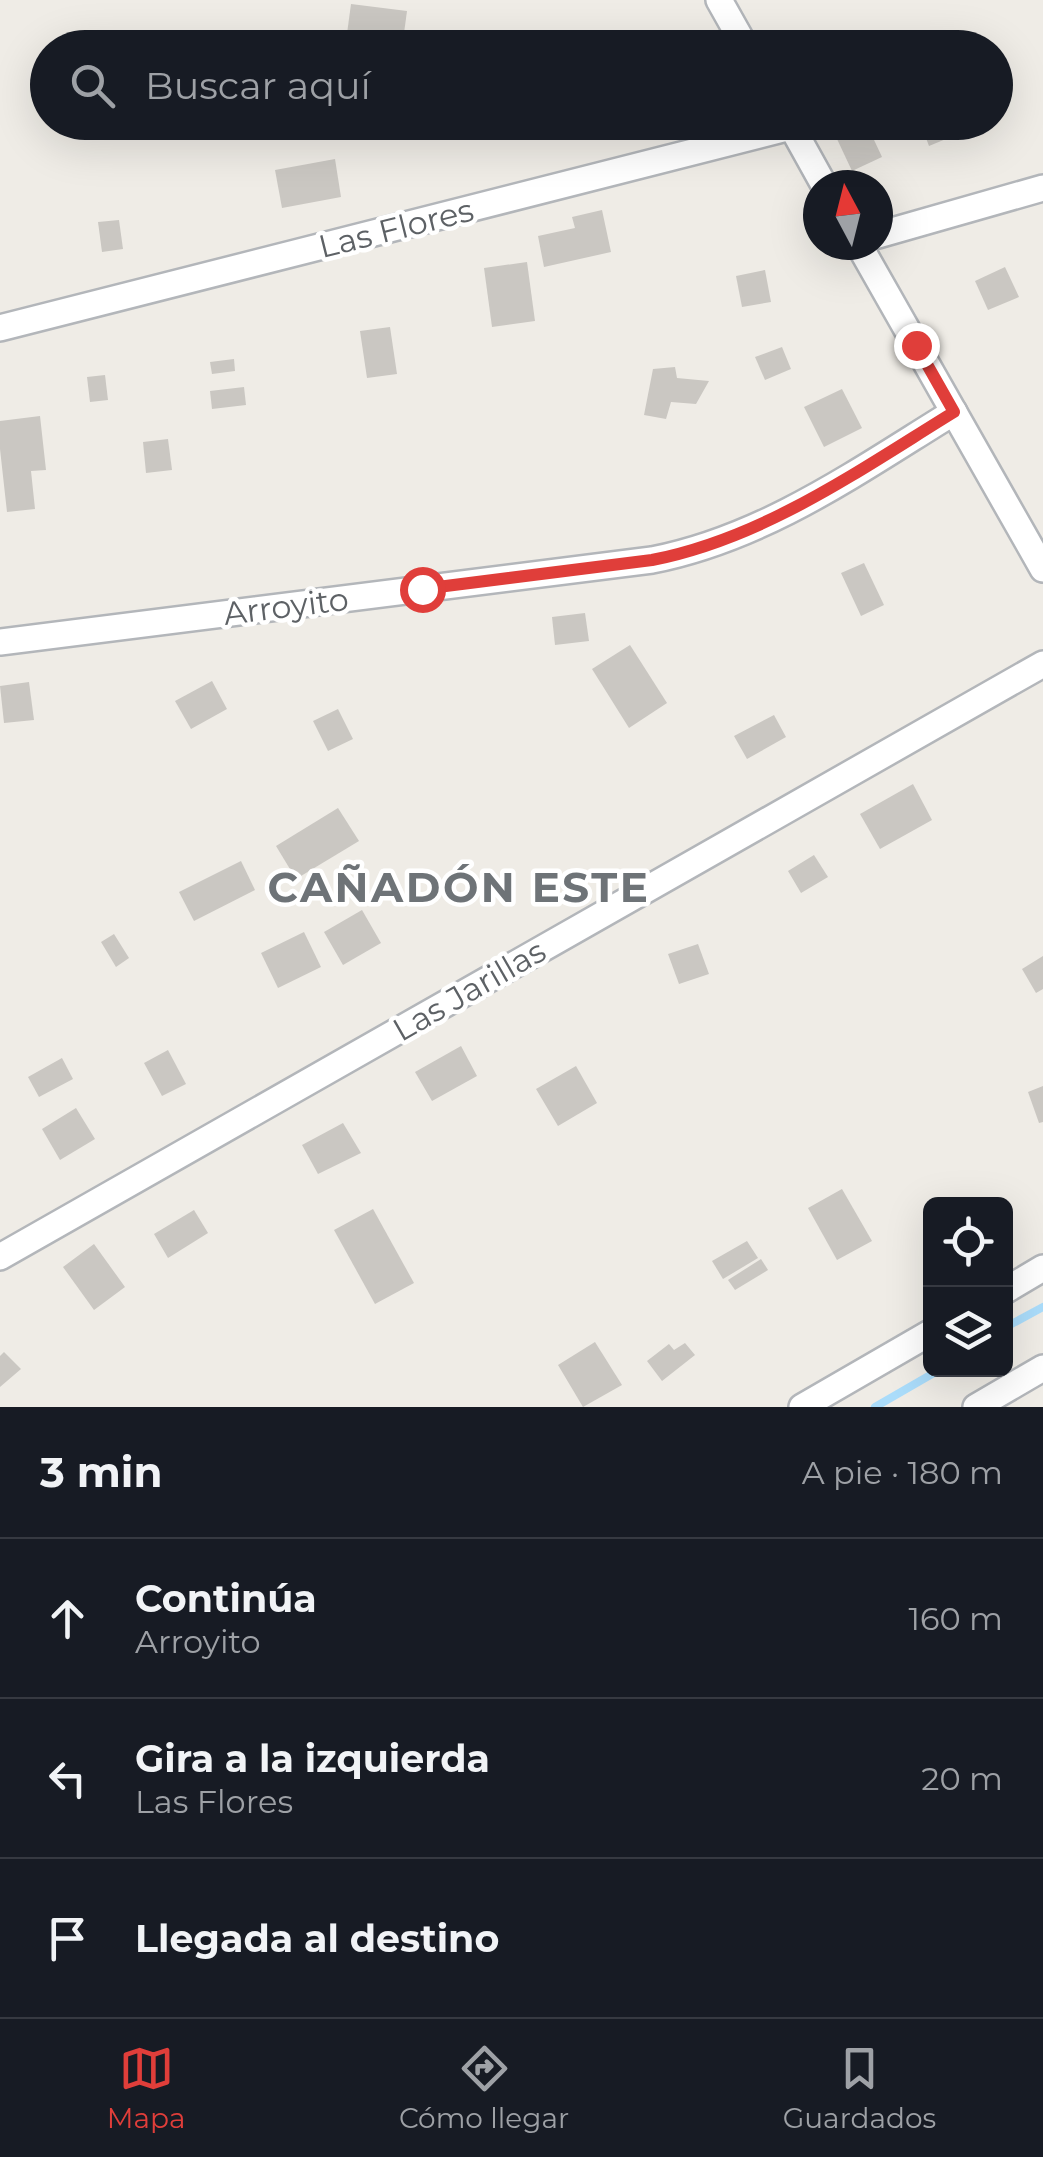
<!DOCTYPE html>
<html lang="es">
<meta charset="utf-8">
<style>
body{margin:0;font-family:Montserrat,sans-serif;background:#20242c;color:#f1f3f6}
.controls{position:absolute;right:30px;bottom:30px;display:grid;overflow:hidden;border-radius:15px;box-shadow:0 10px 40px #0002}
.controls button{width:90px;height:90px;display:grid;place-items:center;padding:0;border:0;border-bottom:2px solid #363941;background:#171b24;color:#f1f3f6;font:50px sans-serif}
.compass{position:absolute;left:803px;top:170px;width:90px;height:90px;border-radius:50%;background:#171b24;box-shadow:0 10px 40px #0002;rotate:353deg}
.stop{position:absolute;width:30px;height:30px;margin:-22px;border:8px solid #e03e3a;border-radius:50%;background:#fff}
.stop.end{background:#e03e3a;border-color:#fff;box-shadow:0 2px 10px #0008}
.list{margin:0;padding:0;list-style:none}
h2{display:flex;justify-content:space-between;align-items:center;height:130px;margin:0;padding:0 40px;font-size:42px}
h2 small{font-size:32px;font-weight:400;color:#9ea1a6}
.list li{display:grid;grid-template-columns:65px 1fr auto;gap:30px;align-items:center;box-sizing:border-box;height:160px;padding:0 40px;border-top:2px solid #363941}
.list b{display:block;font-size:38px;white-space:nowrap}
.list p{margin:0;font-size:32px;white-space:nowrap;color:#9ea1a6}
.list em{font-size:32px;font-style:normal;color:#9ea1a6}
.icon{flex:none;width:55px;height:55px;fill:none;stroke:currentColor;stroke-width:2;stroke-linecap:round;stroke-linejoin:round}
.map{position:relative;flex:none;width:1043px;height:1407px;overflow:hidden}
.search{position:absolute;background:#171b24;box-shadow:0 10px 40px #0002;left:30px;right:30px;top:30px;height:110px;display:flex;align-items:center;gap:25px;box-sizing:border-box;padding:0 35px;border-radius:55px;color:#9ea1a6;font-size:38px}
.sheet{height:610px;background:#171b24}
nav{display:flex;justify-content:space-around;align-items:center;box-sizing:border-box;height:140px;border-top:2px solid #363941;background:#171b24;font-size:28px;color:#9ea1a6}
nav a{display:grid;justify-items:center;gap:5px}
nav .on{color:#e03e3a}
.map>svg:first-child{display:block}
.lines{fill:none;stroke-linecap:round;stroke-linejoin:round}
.stream{stroke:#aadcfa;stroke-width:8}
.building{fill:#cac7c2}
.minor-casing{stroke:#b3b6ba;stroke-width:30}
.minor{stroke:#fff;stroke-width:25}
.route{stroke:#e03e3a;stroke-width:12}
.labels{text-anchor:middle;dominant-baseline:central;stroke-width:9;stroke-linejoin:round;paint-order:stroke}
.street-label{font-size:32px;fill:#5d6165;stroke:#fff}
.district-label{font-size:42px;font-weight:bold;letter-spacing:2.5px;fill:#6e7377;stroke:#fff}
</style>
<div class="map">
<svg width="1043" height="1407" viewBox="0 0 1043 1407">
<rect width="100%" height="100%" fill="#efece6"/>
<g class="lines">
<g class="stream">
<path d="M1006 1327 1043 1307"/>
<path d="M875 1407 939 1370"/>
</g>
</g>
<g class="building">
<path d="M351 4 407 11 402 48 346 41Z"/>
<path d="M920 122H973L975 127 929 146Z"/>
<path d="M867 125 882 157 852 171 837 139Z"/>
<path d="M335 159 341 197 282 208 275 170Z"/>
<path d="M602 210 611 252 544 267 538 236 575 228 572 217Z"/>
<path d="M119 220 123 249 102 252 98 222Z"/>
<path d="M527 262 535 321 492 327 484 268Z"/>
<path d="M1005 267 1019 297 988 310 975 281Z"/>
<path d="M765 270 771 302 742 307 736 276Z"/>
<path d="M390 327 397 374 367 378 360 331Z"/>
<path d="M782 347 791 369 765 380 755 357Z"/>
<path d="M234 359 235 371 212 374 210 362Z"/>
<path d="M675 367 677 378 709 381 696 404 671 402 666 419 644 415 653 369Z"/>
<path d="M105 375 108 400 90 402 87 377Z"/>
<path d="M244 387 246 405 212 409 210 391Z"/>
<path d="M842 389 862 428 824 447 804 407Z"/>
<path d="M40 416 46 470 31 471 35 509 7 512 0 449V421Z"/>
<path d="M168 439 172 470 146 473 143 442Z"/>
<path d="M864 563 884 605 861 616 841 573Z"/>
<path d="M585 613 589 641 555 645 552 617Z"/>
<path d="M630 645 667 703 629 728 592 669Z"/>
<path d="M212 681 227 709 191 729 175 701Z"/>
<path d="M29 682 34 720 4 723 0 686Z"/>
<path d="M338 709 353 739 328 751 313 721Z"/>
<path d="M774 715 786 737 747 759 734 736Z"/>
<path d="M913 784 932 820 880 849 860 814Z"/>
<path d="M338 808 359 841 296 879 276 846Z"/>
<path d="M814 855 828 877 801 893 788 871Z"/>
<path d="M241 861 255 890 194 921 179 892Z"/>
<path d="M362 910 381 943 343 965 324 932Z"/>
<path d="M304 932 321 967 278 988 261 953Z"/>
<path d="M114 934 129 958 116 967 101 942Z"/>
<path d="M698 944 709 974 679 984 668 954Z"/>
<path d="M1043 956V989L1036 993 1022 969Z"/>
<path d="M461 1046 477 1076 432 1101 415 1072Z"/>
<path d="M168 1050 186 1084 162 1096 144 1063Z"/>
<path d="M62 1058 73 1079 39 1097 28 1077Z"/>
<path d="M576 1066 597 1103 558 1126 536 1089Z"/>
<path d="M1043 1086V1122L1039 1123 1028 1092Z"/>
<path d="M76 1108 95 1139 60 1160 42 1129Z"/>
<path d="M343 1123 361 1153 318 1174 302 1145Z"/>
<path d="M842 1189 872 1241 837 1260 808 1208Z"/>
<path d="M373 1209 414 1283 375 1304 334 1230Z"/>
<path d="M194 1210 208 1233 168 1258 154 1234Z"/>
<path d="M747 1241 758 1258 723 1279 712 1261Z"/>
<path d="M94 1244 125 1287 94 1310 63 1267Z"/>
<path d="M761 1259 768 1270 735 1290 728 1280Z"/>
<path d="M595 1342 622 1385 583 1407 558 1365Z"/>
<path d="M685 1343 695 1355 662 1381 647 1361 669 1344 674 1350Z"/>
<path d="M4 1352 21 1369 0 1387V1356Z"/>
</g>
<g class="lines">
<defs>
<g id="minor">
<path d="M719 0 746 48"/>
<path d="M789 122 824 185"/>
<path d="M878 235 1043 188"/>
<path d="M859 245 1043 569"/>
<path d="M0 328 791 127"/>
<path d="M0 642 652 560C765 538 858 471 954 412"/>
<path d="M0 1257 1043 664"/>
<path d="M1006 1290 1043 1268"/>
<path d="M802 1407 930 1333"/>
<path d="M976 1407 1043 1368"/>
</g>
</defs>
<use href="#minor" class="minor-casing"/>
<use href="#minor" class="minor"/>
</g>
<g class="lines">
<path class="route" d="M422 589 652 560C764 538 858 471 954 412L916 345"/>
</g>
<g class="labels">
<g class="street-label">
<text transform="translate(396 228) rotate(-14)">Las Flores</text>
<text transform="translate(286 606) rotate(-7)">Arroyito</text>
<text transform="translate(469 990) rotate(-30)">Las Jarillas</text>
</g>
<g class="district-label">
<text x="459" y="887">CAÑADÓN ESTE</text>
</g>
</g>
</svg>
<div class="controls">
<button><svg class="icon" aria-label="locate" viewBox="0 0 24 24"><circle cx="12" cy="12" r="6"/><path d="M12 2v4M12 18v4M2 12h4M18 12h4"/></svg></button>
<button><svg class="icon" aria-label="layers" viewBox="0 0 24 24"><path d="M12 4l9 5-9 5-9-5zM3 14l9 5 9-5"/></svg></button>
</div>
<svg class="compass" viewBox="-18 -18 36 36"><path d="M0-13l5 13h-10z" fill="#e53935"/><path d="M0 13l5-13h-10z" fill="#9ea1a6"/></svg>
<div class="stop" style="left:422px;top:589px"></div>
<div class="stop end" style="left:916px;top:345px"></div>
<div class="search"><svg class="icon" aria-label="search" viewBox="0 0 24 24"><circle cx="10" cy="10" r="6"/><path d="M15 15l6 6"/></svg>Buscar aquí</div>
</div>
<section class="sheet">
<h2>3 min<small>A pie · 180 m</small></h2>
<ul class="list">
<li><svg class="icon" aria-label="ahead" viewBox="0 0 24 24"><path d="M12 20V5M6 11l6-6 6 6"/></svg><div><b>Continúa</b><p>Arroyito</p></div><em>160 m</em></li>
<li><svg class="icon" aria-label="left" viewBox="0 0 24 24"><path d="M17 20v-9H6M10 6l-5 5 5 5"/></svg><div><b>Gira a la izquierda</b><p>Las Flores</p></div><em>20 m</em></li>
<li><svg class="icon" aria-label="arrive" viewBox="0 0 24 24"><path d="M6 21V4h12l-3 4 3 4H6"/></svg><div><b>Llegada al destino</b></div></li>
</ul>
</section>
<nav>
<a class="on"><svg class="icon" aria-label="map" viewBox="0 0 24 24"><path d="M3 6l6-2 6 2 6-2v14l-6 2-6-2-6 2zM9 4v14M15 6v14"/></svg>Mapa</a>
<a><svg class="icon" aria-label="directions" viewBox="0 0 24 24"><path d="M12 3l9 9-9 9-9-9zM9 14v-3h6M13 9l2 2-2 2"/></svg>Cómo llegar</a>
<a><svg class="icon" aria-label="saved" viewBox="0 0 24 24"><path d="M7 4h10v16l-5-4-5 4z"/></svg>Guardados</a>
</nav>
